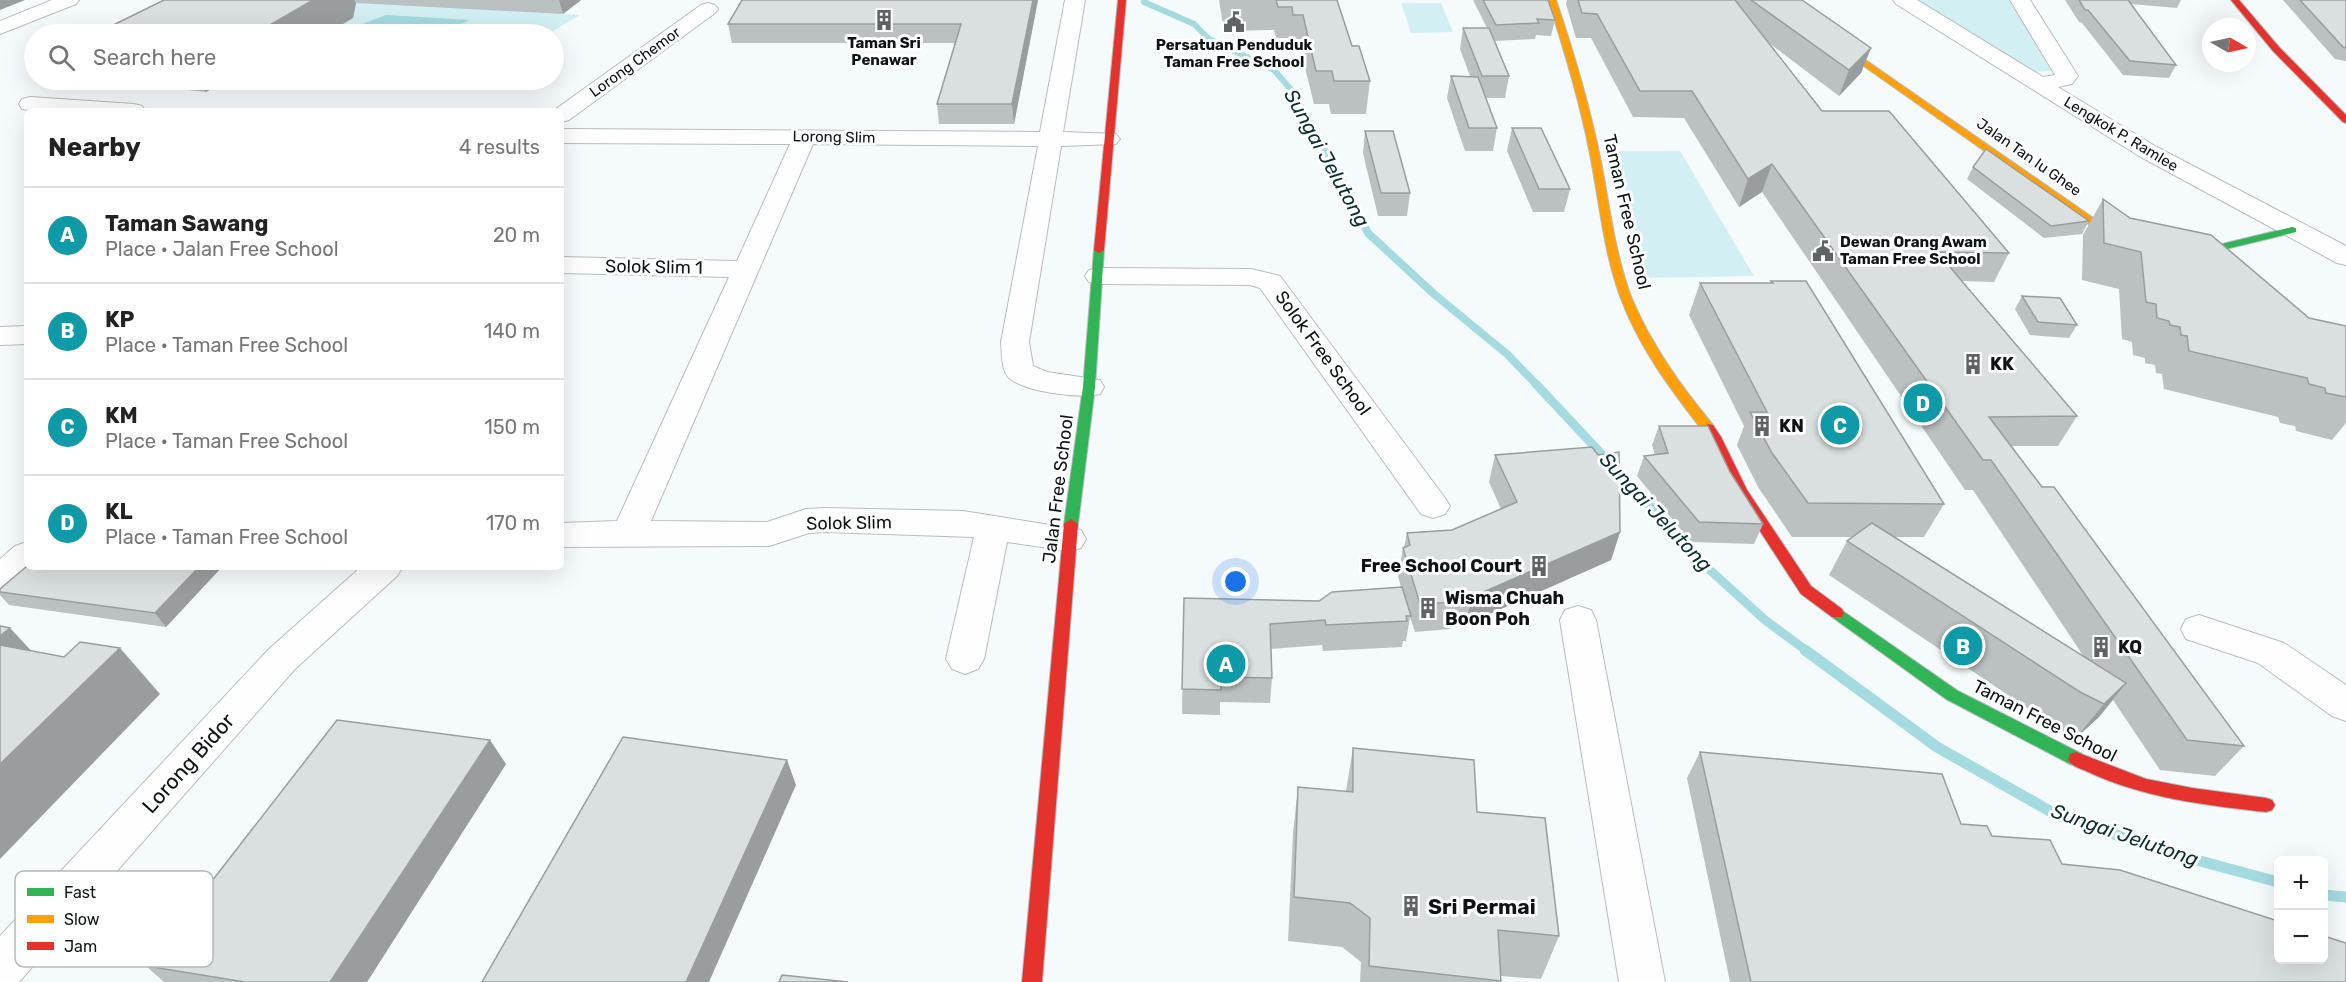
<!DOCTYPE html>
<meta charset="utf-8">
<style>
body{margin:0;font-family:Rubik,sans-serif;background:#f6f6f6;color:#222}
.controls{position:absolute;right:18px;bottom:18px;display:grid;overflow:hidden;border-radius:9px;box-shadow:0 6px 24px #0002}
.controls button{width:54px;height:54px;display:grid;place-items:center;padding:0;border:0;border-bottom:2px solid #e0e0e0;background:#fff;color:#222;font:30px sans-serif}
.compass{position:absolute;left:2202px;top:18px;width:54px;height:54px;border-radius:50%;background:#fff;box-shadow:0 6px 24px #0002;rotate:99deg}
.you{position:absolute;left:1236px;top:582px;width:21px;height:21px;margin:-15px;border:4px solid #fff;border-radius:50%;background:#1a73e8;box-shadow:0 0 0 9px #1a73e833}
.badge{display:grid;place-items:center;width:39px;height:39px;border-radius:50%;background:#b45309;color:#fff;font-size:20px;font-weight:700}
.pin{position:absolute;translate:-50% -50%;border:3px solid #fff;box-shadow:0 2px 6px #0006}
.list{margin:0;padding:0;list-style:none}
h2{display:flex;justify-content:space-between;align-items:center;height:78px;margin:0;padding:0 24px;font-size:26px}
h2 small{font-size:20px;font-weight:400;color:#767676}
.list li{display:grid;grid-template-columns:39px 1fr auto;gap:18px;align-items:center;box-sizing:border-box;height:96px;padding:0 24px;border-top:2px solid #e0e0e0}
.list b{display:block;font-size:22px;white-space:nowrap}
.list p{margin:0;font-size:20px;white-space:nowrap;color:#767676}
.list em{font-size:20px;font-style:normal;color:#767676}
.icon{flex:none;width:33px;height:33px;fill:none;stroke:currentColor;stroke-width:2;stroke-linecap:round;stroke-linejoin:round}
.map{position:relative;flex:none;width:2346px;height:982px;overflow:hidden}
.search{position:absolute;background:#fff;box-shadow:0 6px 24px #0002;left:24px;top:24px;width:540px;height:66px;display:flex;align-items:center;gap:15px;box-sizing:border-box;padding:0 21px;border-radius:33px;color:#767676;font-size:22px}
.panel{position:absolute;background:#fff;box-shadow:0 6px 24px #0002;left:24px;top:108px;width:540px;height:462px;border-radius:9px}
.map>svg:first-child{display:block}
.green{fill:#d2f0f4}
.water{fill:#a4dbe1}
.lines{fill:none;stroke-linecap:round;stroke-linejoin:round}
.stream-far3{stroke:#a4dbe1;stroke-width:6}
.stream-far2{stroke:#a4dbe1;stroke-width:8}
.stream-far1{stroke:#a4dbe1;stroke-width:9}
.stream{stroke:#a4dbe1;stroke-width:11}
.street-casing{stroke:#b7bdbe;stroke-width:2}
.fast-casing{stroke:#b7bdbe;stroke-width:2}
.slow-casing{stroke:#b7bdbe;stroke-width:2}
.jam-casing{stroke:#b7bdbe;stroke-width:2}
.street{fill:#fefeff;fill-rule:evenodd}
.fast{fill:#30b455;fill-rule:evenodd}
.slow{fill:#ff9f0a;fill-rule:evenodd}
.jam{fill:#e5322d;fill-rule:evenodd}
.wall{fill:#bbc1c1}
.shaded-wall{fill:#999d9d}
.building{fill:#dae0e0;stroke:#999d9d;stroke-width:1.5}
.labels{text-anchor:middle;dominant-baseline:central;stroke-width:6;stroke-linejoin:round;paint-order:stroke}
.far-poi-label{font-size:15px;font-weight:bold;fill:#0c1314;stroke:#fff}
.far-street-label{font-size:15px;fill:#0c1314;stroke:#fff}
.street-label{font-size:18px;fill:#0c1314;stroke:#fff}
.poi-label{font-size:18px;font-weight:bold;fill:#0c1314;stroke:#fff;text-anchor:start}
.water-label{font-size:20px;font-style:italic;fill:#082f33;stroke:#fff}
.near-street-label{font-size:21px;fill:#0c1314;stroke:#fff}
.near-poi-label{font-size:21px;font-weight:bold;fill:#0c1314;stroke:#fff;text-anchor:start}
.key{fill:#fff;stroke:#b6b8b8;stroke-width:1.5}
.key-label{font-size:16px;fill:#0c1314}
</style>
<div class="map">
<svg width="2346" height="982" viewBox="0 0 2346 982">
<rect width="100%" height="100%" fill="#f5fbfc"/>
<g class="green">
<path d="M348 0 580 15 548 34H326L332 31Z"/>
<path d="M1911 0H2013L2053 67 2051 71 2034 72Z"/>
<path d="M1401 3H1441L1453 32 1411 33Z"/>
<path d="M252 80H401C353 88 300 84 252 80Z"/>
<path d="M1616 151H1680L1754 276 1647 278Z"/>
</g>
<path class="water" d="M386 15H387L470 20 436 34H355L357 26Z"/>
<g class="lines">
<path class="stream-far3" d="M1144 2 1194 24 1209 39 1274 70 1294 93 1337 172"/>
<path class="stream-far2" d="M1336 170 1368 233 1434 294 1507 354 1537 385"/>
<path class="stream-far1" d="M1536 384 1711 571 1765 620 1807 651"/>
<g class="stream">
<path d="M1805 650 1937 747 2055 814 2163 851 2278 882"/>
<path d="M2324 895 2346 897"/>
</g>
<defs>
<g id="street">
<path d="M52 0H79L76 4 0 34V21Z"/>
<path d="M1065 0H1085L1063 132 1116 134 1120 139 1116 144 1061 146 1029 342 1033 366 1047 372 1100 380 1104 387 1100 394C1080 399 1025 392 1009 378 1001 370 1002 352 1001 342L1038 146 813 144 651 521 767 522 806 509 825 508 963 511 1081 530 1086 539 1081 548 1069 551 1007 542 984 659 978 669 965 674 952 669 946 659 974 537 825 532 809 533 769 546 561 547V523L617 521 729 277 561 273V257L737 261 790 144 561 143V129L1040 132Z"/>
<path d="M1893 0H1917L2043 77 2055 75 2010 0H2030L2078 76 2072 84 2058 87 2155 146 2346 246V265L2337 263 2139 156 1896 4Z"/>
<path d="M708 3 715 5 718 9 715 13 569 120 561 122V111H553L701 5Z"/>
<path d="M30 97 134 104 142 106 145 111H35L22 109 19 104 22 99Z"/>
<path d="M1099 268 1251 269 1280 276 1445 498 1450 506 1445 514 1433 518 1421 514 1260 288 1250 285 1099 284 1089 282 1085 276 1089 270Z"/>
<path d="M27 326V344L0 345V327Z"/>
<path d="M27 542V567H36L13 588 0 592V559L15 546Z"/>
<path d="M361 567H403L397 576 295 669 19 982H0V936L269 649Z"/>
<path d="M1578 606 1591 610 1596 620 1665 982H1619L1560 620 1565 610Z"/>
<path d="M2199 615 2284 643 2346 685V721L2332 716 2258 663 2186 639 2181 629 2186 619Z"/>
</g>
<g id="fast">
<path d="M2292 227 2296 228V232L2193 257H2180L2175 254 2180 251H2193Z"/>
<path d="M1099 247 1104 250 1095 387 1078 524 1071 529 1064 524 1083 387 1094 250Z"/>
<path d="M1837 607 1958 691 2082 754 2084 759 2082 764 2076 766 2070 764 1946 699 1832 617 1830 613 1832 609Z"/>
</g>
<g id="slow">
<path d="M1548 0H1556C1574 53 1590 107 1601 162 1610 208 1615 255 1632 299 1652 346 1681 386 1713 425L1714 428 1713 431H1703C1671 390 1638 346 1620 296 1603 249 1599 198 1589 149 1579 99 1564 49 1548 0Z"/>
<path d="M1770 0H1779L2112 231 2134 244 2133 246H2125L2104 235Z"/>
</g>
<g id="jam">
<path d="M1118 0H1126L1104 250 1099 253 1094 250Z"/>
<path d="M2231 0H2239L2279 47 2346 115V123L2343 122 2273 51Z"/>
<path d="M1708 424 1713 425 1721 437 1747 490 1811 586 1842 609 1844 613 1842 617H1832L1801 594 1734 491 1709 438 1702 428Z"/>
<path d="M1071 519 1078 524 1042 982H1022L1064 524Z"/>
<path d="M2076 752 2146 779 2192 788 2266 798 2272 800 2275 805 2272 810 2266 812C2205 805 2143 798 2086 771 2079 768 2071 766 2068 759L2070 754Z"/>
</g>
</defs>
<use href="#street" class="street-casing"/>
<use href="#fast" class="fast-casing"/>
<use href="#slow" class="slow-casing"/>
<use href="#jam" class="jam-casing"/>
<use href="#street" class="street"/>
<use href="#fast" class="fast"/>
<use href="#slow" class="slow"/>
<use href="#jam" class="jam"/>
</g>
<g class="wall">
<path d="M164 0H581L563 14 356 3 353 18 326 34H95Z"/>
<path d="M742 0H1038L1014 124H939L937 104 955 43H732L728 24Z"/>
<path d="M1219 0H1337L1352 46 1370 81 1366 114H1331L1329 104H1314L1300 47H1291L1290 38H1276L1274 30 1224 31Z"/>
<path d="M1473 0H1548L1555 20 1551 36 1536 35 1535 39 1494 41 1509 76 1505 98H1486L1497 128 1493 151H1465L1447 98 1451 76H1470L1460 49 1463 28H1487Z"/>
<path d="M1567 0H1802L1871 48 1861 73 1839 96 1769 43 1822 111 2009 253 1994 282 1962 281 2077 416 2058 446H2012L2042 487 2244 746 2215 776 2160 770 2113 700 2099 717 2076 738 2054 726 1829 575 1847 541 1852 537H1792L1758 487 1737 445 1744 426 1689 315 1700 283H1770L1771 281 1944 504 1924 537H1895L2084 657 1973 490H1965L1762 192 1739 207 1684 118 1633 117 1591 38H1576L1566 4Z"/>
<path d="M2065 0H2181L2177 8 2131 4 2176 65 2169 78 2123 75 2082 23 2079 22Z"/>
<path d="M2283 0H2346V61L2335 59Z"/>
<path d="M94 80H93H226L206 92Z"/>
<path d="M1512 128 1570 189 1564 212H1533L1507 151Z"/>
<path d="M1365 131 1410 193 1407 216H1378L1363 153Z"/>
<path d="M1973 167 2089 221 2082 234 2044 238 1967 179Z"/>
<path d="M2103 199 2130 218 2309 318 2346 326V423L2332 440 2296 431 2295 426 2280 423 2278 417 2164 389 2162 374 2156 373 2155 365 2145 363V358L2133 355 2132 342 2122 339 2119 289 2082 280 2083 235Z"/>
<path d="M2022 296 2077 325 2069 338 2030 335 2015 309Z"/>
<path d="M1659 426 1730 472 1763 524 1754 544 1691 542 1637 476 1644 456 1655 455 1652 445Z"/>
<path d="M1495 455 1620 532 1611 560 1465 625 1451 626 1450 629 1415 632 1410 617 1406 641H1403L1402 647 1323 651 1322 645 1271 649 1272 678 1270 703 1220 702V715L1182 714 1184 598 1319 601 1401 587 1398 576 1403 548H1404L1407 533 1452 530 1501 509 1489 482Z"/>
<path d="M222 567 166 627 9 605 0 595V589Z"/>
<path d="M1353 748 1477 812 1559 936 1541 979 1501 976V982H1360L1361 962 1342 947 1288 941 1293 833 1298 787 1346 791Z"/>
<path d="M1700 752 1961 824 2062 864 2346 982H1730L1687 778Z"/>
<path d="M506 764 367 982H164L146 966Z"/>
</g>
<g class="shaded-wall">
<path d="M0 0H25L0 10Z"/>
<path d="M313 0H354L356 3 353 18 326 34H254Z"/>
<path d="M559 0H581L563 14Z"/>
<path d="M1033 0H1038L1014 124 1012 104Z"/>
<path d="M1871 48 1861 73 1839 96 1849 70Z"/>
<path d="M199 80H226L206 92Z"/>
<path d="M1772 164 1762 192 1739 207 1748 179Z"/>
<path d="M1620 532 1611 560 1465 625 1472 597Z"/>
<path d="M199 567H222L166 627 155 613Z"/>
<path d="M10 628 53 674 0 652V636Z"/>
<path d="M120 648 160 694 0 859V764Z"/>
<path d="M2126 683 2099 717 2076 738 2104 704Z"/>
<path d="M490 740 506 764 367 982H330Z"/>
<path d="M787 760 796 785 709 982H686Z"/>
</g>
<g class="building">
<path d="M164 0H313L254 34H95Z"/>
<path d="M742 0H1033L1012 104H937L961 24H728Z"/>
<path d="M1276 0H1337L1352 46H1359L1370 81H1334L1332 71H1316L1303 15H1293L1292 7H1278Z"/>
<path d="M1483 0H1548L1555 20 1537 19 1539 23 1496 25Z"/>
<path d="M1578 0H1735L1822 111H1889L2009 253 1937 252 2077 416 1989 417 2042 487H2054L2244 746 2187 740 1991 460H1983L1772 164 1748 179 1692 91H1640L1597 14 1582 13Z"/>
<path d="M1751 0H1802L1871 48 1849 70Z"/>
<path d="M2079 0H2128L2176 65 2130 61 2088 10H2085Z"/>
<path d="M2300 0H2346V48L2343 47Z"/>
<path d="M1463 28H1489L1509 76H1482Z"/>
<path d="M1451 76 1478 77 1497 128H1469Z"/>
<path d="M1512 128H1541L1570 189H1539Z"/>
<path d="M1365 131H1393L1410 193H1381Z"/>
<path d="M1986 149 2089 221 2051 226 1973 167Z"/>
<path d="M2103 199 2130 218 2211 235 2309 318 2346 326V397L2326 393 2325 388 2309 384 2307 378 2189 351 2187 336 2181 335 2180 327 2170 325 2169 321 2157 318 2156 304 2146 302 2141 252 2104 243Z"/>
<path d="M1771 281H1806L1944 504 1808 503 1772 453 1750 412H1767L1700 283H1773Z"/>
<path d="M2022 296 2060 298 2077 325 2038 322Z"/>
<path d="M1659 426H1708L1730 472 1763 524 1699 522 1644 456 1668 453Z"/>
<path d="M1592 447 1598 455 1619 452 1620 532 1472 597 1456 599V602L1420 604 1403 548 1410 545 1407 533 1452 530 1517 502 1495 455Z"/>
<path d="M1872 523 2126 683 2104 704 2080 692 1847 541Z"/>
<path d="M27 566V567H199L155 613 0 592V589Z"/>
<path d="M1402 587 1411 616H1406L1407 621 1326 625 1325 620 1270 624 1272 678 1221 677V690L1182 689 1184 598 1319 601 1332 592Z"/>
<path d="M0 626 10 628 0 636Z"/>
<path d="M80 642 120 648 0 764V645L64 657Z"/>
<path d="M337 720 490 740 330 982H245L146 966Z"/>
<path d="M623 737 787 760 686 982H482Z"/>
<path d="M1353 748 1474 760 1477 812 1545 818 1559 936 1498 930 1501 981 1369 966 1370 918 1350 903 1294 897 1298 787 1353 792Z"/>
<path d="M1700 752 1942 774 1961 824 1987 826 1992 836 2050 840 2062 864 2120 870 2278 921V960H2324V936L2346 943V982H1751Z"/>
<path d="M782 975 848 982H779Z"/>
</g>
<defs>
<symbol id="building-bare" viewBox="-9 -9 18 18"><path d="M-4-6H4V6H1V3H-1V6H-4ZM-2.5-4.3h1.7v1.8h-1.7ZM.8-4.3h1.7v1.8H.8ZM-2.5-1h1.7V.8h-1.7ZM.8-1h1.7V.8H.8Z" fill="#5e6465" stroke="#fff" stroke-width="2.5" paint-order="stroke"/></symbol>
<symbol id="civic-bare" viewBox="-9 -9 18 18"><path d="M-.6-6.5H3V-4.5H.6V-3L4-1V1h2V6H-6V1h2V-1L-.6-3ZM-1.2 2.5V6h2.4V2.5Z" fill="#5e6465" stroke="#fff" stroke-width="2.5" paint-order="stroke"/></symbol>
</defs>
<g fill-rule="evenodd">
<use href="#building-bare" x="869" y="5" width="30" height="30"/>
<use href="#civic-bare" x="1219" y="7" width="30" height="30"/>
<use href="#civic-bare" x="1808" y="236" width="30" height="30"/>
<use href="#building-bare" x="1958" y="349" width="30" height="30"/>
<use href="#building-bare" x="1747" y="411" width="30" height="30"/>
<use href="#building-bare" x="1524" y="551" width="30" height="30"/>
<use href="#building-bare" x="1413" y="593" width="30" height="30"/>
<use href="#building-bare" x="2086" y="632" width="30" height="30"/>
<use href="#building-bare" x="1396" y="891" width="30" height="30"/>
</g>
<g class="labels">
<g class="far-poi-label">
<text x="884" y="43">Taman Sri<tspan x="884" dy="17">Penawar</tspan></text>
<text x="1234" y="45">Persatuan Penduduk<tspan x="1234" dy="17">Taman Free School</tspan></text>
<text x="1840" y="242" text-anchor="start">Dewan Orang Awam<tspan x="1840" dy="17">Taman Free School</tspan></text>
</g>
<g class="far-street-label">
<text transform="translate(635 62) rotate(-36)">Lorong Chemor</text>
<text transform="translate(2121 134) rotate(31)">Lengkok P. Ramlee</text>
<text transform="translate(834 137) rotate(1)">Lorong Slim</text>
<text transform="translate(2029 157) rotate(35)">Jalan Tan Iu Ghee</text>
</g>
<g class="street-label">
<text transform="translate(1627 212) rotate(77)">Taman Free School</text>
<text transform="translate(654 267) rotate(1)">Solok Slim 1</text>
<text transform="translate(1323 353) rotate(54)">Solok Free School</text>
<text transform="translate(1058 489) rotate(-83)">Jalan Free School</text>
<text transform="translate(849 523) rotate(-1)">Solok Slim</text>
<text transform="translate(2045 721) rotate(27)">Taman Free School</text>
</g>
<g class="poi-label">
<text x="1990" y="364">KK</text>
<text x="1779" y="426">KN</text>
<text x="1522" y="566" text-anchor="end">Free School Court</text>
<text x="1445" y="598">Wisma Chuah<tspan x="1445" dy="21">Boon Poh</tspan></text>
<text x="2118" y="647">KQ</text>
</g>
<g class="water-label">
<text transform="translate(1327 158) rotate(61)">Sungai Jelutong</text>
<text transform="translate(1656 512) rotate(47)">Sungai Jelutong</text>
<text transform="translate(2125 835) rotate(19)">Sungai Jelutong</text>
</g>
<g class="near-street-label">
<text transform="translate(188 763) rotate(-48)">Lorong Bidor</text>
</g>
<g class="near-poi-label">
<text x="1428" y="906">Sri Permai</text>
</g>
</g>
<rect x="15" y="871" width="198" height="96" rx="9" class="key"/>
<rect x="27" y="888" width="27" height="8" fill="#30b455"/>
<rect x="27" y="915" width="27" height="8" fill="#ff9f0a"/>
<rect x="27" y="942" width="27" height="8" fill="#e5322d"/>
<g class="key-label">
<text x="64" y="898">Fast</text>
<text x="64" y="925">Slow</text>
<text x="64" y="952">Jam</text>
</g>
</svg>
<div class="controls">
<button>+</button>
<button>−</button>
</div>
<svg class="compass" viewBox="-18 -18 36 36"><path d="M0-13l5 13h-10z" fill="#e53935"/><path d="M0 13l5-13h-10z" fill="#767676"/></svg>
<div class="you"></div>
<div class="pin badge" style="left:1226px;top:664px;background:#0f9aa8">A</div>
<div class="pin badge" style="left:1963px;top:646px;background:#0f9aa8">B</div>
<div class="pin badge" style="left:1840px;top:425px;background:#0f9aa8">C</div>
<div class="pin badge" style="left:1923px;top:403px;background:#0f9aa8">D</div>
<div class="search"><svg class="icon" aria-label="search" viewBox="0 0 24 24"><circle cx="10" cy="10" r="6"/><path d="M15 15l6 6"/></svg>Search here</div>
<section class="panel">
<h2>Nearby<small>4 results</small></h2>
<ul class="list">
<li><span class="badge" style="background:#0f9aa8">A</span><div><b>Taman Sawang</b><p>Place · Jalan Free School</p></div><em>20 m</em></li>
<li><span class="badge" style="background:#0f9aa8">B</span><div><b>KP</b><p>Place · Taman Free School</p></div><em>140 m</em></li>
<li><span class="badge" style="background:#0f9aa8">C</span><div><b>KM</b><p>Place · Taman Free School</p></div><em>150 m</em></li>
<li><span class="badge" style="background:#0f9aa8">D</span><div><b>KL</b><p>Place · Taman Free School</p></div><em>170 m</em></li>
</ul>
</section>
</div>
